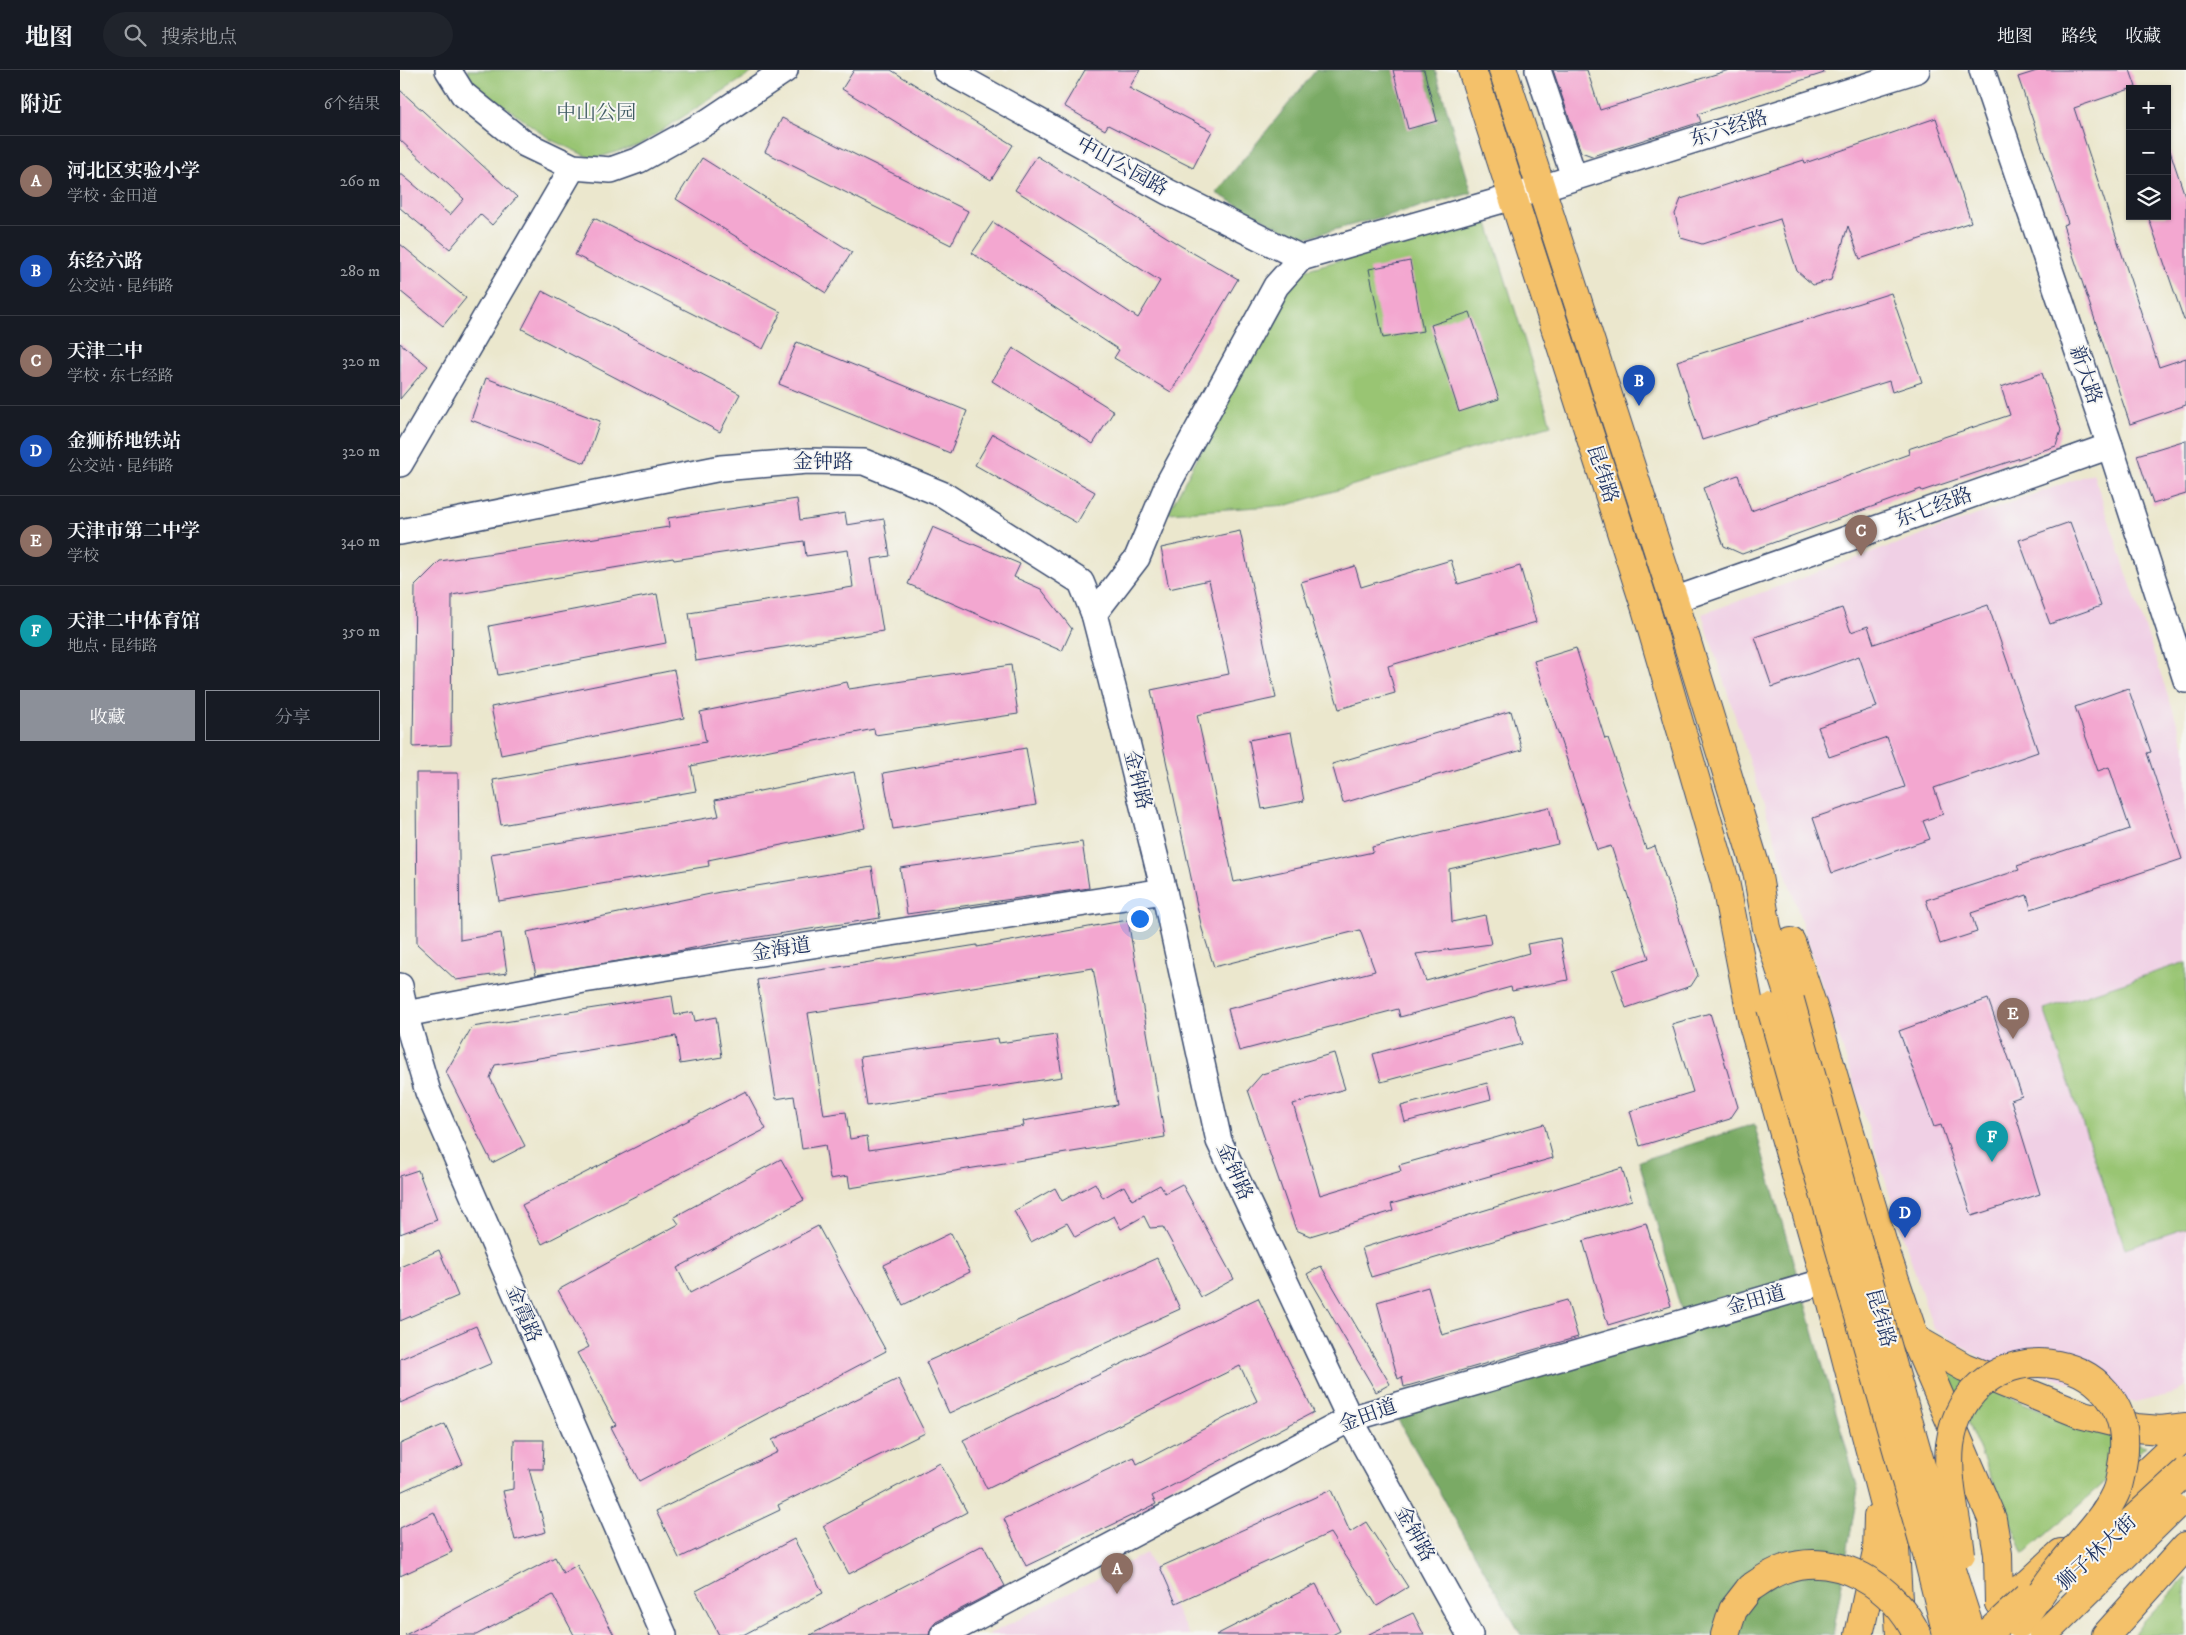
<!DOCTYPE html>
<html lang="zh">
<meta charset="utf-8">
<style>
body{margin:0;font-family:"IM FELL DW Pica","Noto Serif SC",serif;background:#20242c;color:#f1f3f6}
.controls{position:absolute;right:15px;top:15px;display:grid;overflow:hidden;border-radius:0px;box-shadow:0 1px 4px #0004}
.controls button{width:45px;height:45px;display:grid;place-items:center;padding:0;border:0;border-bottom:1px solid #363941;background:#171b24;color:#f1f3f6;font:25px sans-serif}
.you{position:absolute;left:739px;top:848px;width:18px;height:18px;margin:-12px;border:4px solid #fff;border-radius:50%;background:#1a73e8;box-shadow:0 0 0 8px #1a73e833}
.badge{display:grid;place-items:center;width:32px;height:32px;border-radius:50%;background:#8c9099;color:#fff;font-size:16px;font-weight:700}
.pin{position:absolute;translate:-50% -41px;filter:drop-shadow(0 1px 2px #0008)}
.pin::after{content:'';position:absolute;top:26px;width:18px;height:15px;background:inherit;clip-path:polygon(0 0,100% 0,50% 100%)}
.list{margin:0;padding:0;list-style:none}
h2{display:flex;justify-content:space-between;align-items:center;height:65px;margin:0;padding:0 20px;font-size:21px}
h2 small{font-size:16px;font-weight:400;color:#9ea1a6}
.list li{display:grid;grid-template-columns:32px 1fr auto;gap:15px;align-items:center;box-sizing:border-box;height:90px;padding:0 20px;border-top:1px solid #363941}
.list b{display:block;font-size:19px;white-space:nowrap}
.list p{margin:0;font-size:16px;white-space:nowrap;color:#9ea1a6}
.list em{font-size:16px;font-style:normal;color:#9ea1a6}
.actions{display:flex;gap:10px;padding:15px 20px}
.actions a{flex:1;padding:11px 0;border:1px solid #8c9099;border-radius:0px;text-align:center;font-size:18px;color:#8c9099}
.actions .main{background:#8c9099;color:#fff}
.icon{flex:none;width:28px;height:28px;fill:none;stroke:currentColor;stroke-width:2;stroke-linecap:round;stroke-linejoin:round}
.map{position:relative;flex:none;width:1786px;height:1565px;overflow:hidden}
header{display:flex;align-items:center;gap:30px;box-sizing:border-box;height:70px;padding:0 25px;background:#171b24;border-bottom:1px solid #363941}
header strong{font-size:24px}
nav{display:flex;gap:28px;margin-inline-start:auto;font-size:18px}
.search{width:350px;height:45px;background:#20242c;display:flex;align-items:center;gap:12px;box-sizing:border-box;padding:0 18px;border-radius:28px;color:#9ea1a6;font-size:19px}
main{display:flex}
aside{flex:1;background:#171b24}
.map>svg:first-child{display:block}
.built{fill:#f0d0e5}
.green{fill:#99c573;stroke:#5a7a68}
.forest{fill:#7aaa65;stroke:#4a6c62}
.building{fill:#f3a7d0;fill-rule:evenodd}
.lines{fill:none;stroke-linecap:round;stroke-linejoin:round}
.minor-casing{stroke:#3a4b6f;stroke-width:28}
.major-casing{stroke:#3a4b6f;stroke-width:30}
.minor{stroke:#fff;stroke-width:25}
.major{stroke:#f4c16a;stroke-width:28}
.major-bridge-casing{stroke:#3a4b6f;stroke-width:30;stroke-linecap:butt}
.major-bridge{stroke:#f4c16a;stroke-width:28}
.labels{text-anchor:middle;dominant-baseline:central;stroke-width:4;stroke-linejoin:round;paint-order:stroke}
.park-label{font-size:20px;fill:#415c64;stroke:#f6f6f2}
.street-label{font-size:20px;fill:#1b2f5e;stroke:#f6f6f2}
</style>
<header>
<strong>地图</strong>
<div class="search"><svg class="icon" aria-label="search" viewBox="0 0 24 24"><circle cx="10" cy="10" r="6"/><path d="M15 15l6 6"/></svg>搜索地点</div>
<nav><a>地图</a><a>路线</a><a>收藏</a></nav>
</header>
<main>
<aside>
<h2>附近<small>6个结果</small></h2>
<ul class="list">
<li><span class="badge" style="background:#8d6e63">A</span><div><b>河北区实验小学</b><p>学校 · 金田道</p></div><em>260 m</em></li>
<li><span class="badge" style="background:#1a4fb4">B</span><div><b>东经六路</b><p>公交站 · 昆纬路</p></div><em>280 m</em></li>
<li><span class="badge" style="background:#8d6e63">C</span><div><b>天津二中</b><p>学校 · 东七经路</p></div><em>320 m</em></li>
<li><span class="badge" style="background:#1a4fb4">D</span><div><b>金狮桥地铁站</b><p>公交站 · 昆纬路</p></div><em>320 m</em></li>
<li><span class="badge" style="background:#8d6e63">E</span><div><b>天津市第二中学</b><p>学校</p></div><em>340 m</em></li>
<li><span class="badge" style="background:#0f9aa8">F</span><div><b>天津二中体育馆</b><p>地点 · 昆纬路</p></div><em>350 m</em></li>
</ul>
<div class="actions"><a class="main">收藏</a><a>分享</a></div>
</aside>
<div class="map">
<svg width="1786" height="1565" viewBox="0 0 1786 1565">
<rect width="100%" height="100%" fill="#f6f6f2"/>
<filter id="ink" filterUnits="userSpaceOnUse"><feTurbulence type="fractalNoise" baseFrequency=".02" numOctaves="2"/><feDisplacementMap in="SourceGraphic" scale="10" xChannelSelector="R" yChannelSelector="G"/><feConvolveMatrix kernelMatrix="1 2 1 2 8 2 1 2 1" color-interpolation-filters="sRGB"/></filter>
<filter id="wash" filterUnits="userSpaceOnUse"><feTurbulence type="fractalNoise" baseFrequency=".0096" numOctaves="4" result="noise"/><feDisplacementMap in="SourceGraphic" scale="20" xChannelSelector="R" yChannelSelector="G"/><feGaussianBlur stdDeviation="1.12" result="paint"/><feColorMatrix in="noise" values="0 0 0 0 0 0 0 0 0 0 0 0 0 0 0 0 0 1.4 0 .05"/><feComposite in="paint" operator="in"/></filter>
<g filter="url(#wash)">
<rect width="100%" height="100%" fill="#ebe7cd"/>
<g class="built">
<path d="M1693 403 1786 679V1315L1776 1323 1735 1333 1661 1310 1588 1292 1533 1258 1302 544Z"/>
<path d="M746 1483 789 1565H588Z"/>
</g>
<g class="green">
<path d="M67 0H356L239 75 193 89 151 70 72 12Z"/>
<path d="M1087 150 1151 355 888 435 768 443 881 230 904 200Z"/>
<path d="M1786 892V1158L1725 1178 1644 939Z"/>
<path d="M1545 1300C1612 1328 1676 1357 1746 1376L1624 1484Z"/>
<path d="M1786 1507V1565H1732L1782 1511Z"/>
</g>
<g class="forest">
<path d="M916 0H1035L1072 123 900 169 816 123Z"/>
<path d="M1354 1054 1458 1419 1433 1565H1121L996 1346 1287 1261 1239 1091Z"/>
</g>
<g id="blocks">
<g class="building">
<path d="M454 0H491L613 75 591 110 442 19Z"/>
<path d="M685 0H740L729 18 812 61 793 98 708 55 705 60 664 36Z"/>
<path d="M993 0H1024L1037 51 1008 59Z"/>
<path d="M1153 0H1187L1200 40 1329 0H1423L1424 3 1298 44 1301 52 1192 86 1181 82Z"/>
<path d="M1640 0H1730L1736 17 1674 38 1759 297 1786 288V335L1730 354 1663 155 1668 153 1618 7Z"/>
<path d="M0 20 117 127 92 155 80 144 50 179 0 138V103L50 145 64 129 0 70Z"/>
<path d="M382 48 568 141 551 175 365 82Z"/>
<path d="M1536 48 1571 152 1460 189 1448 156 1431 210 1413 215 1397 201 1380 149 1302 174 1281 168 1275 144 1281 129 1404 90 1405 93Z"/>
<path d="M1767 81H1770L1786 129V250H1784L1748 146H1767Z"/>
<path d="M637 86 781 176 838 209 771 322 714 288 719 280 572 183 593 152 738 248 760 211 615 120Z"/>
<path d="M302 88 452 182 426 223 276 129Z"/>
<path d="M194 148 381 242 363 279 175 185Z"/>
<path d="M0 174 66 228 43 256 0 221Z"/>
<path d="M1010 191 1023 261 983 268 969 199Z"/>
<path d="M142 221 340 324 320 362 122 259Z"/>
<path d="M1491 223 1522 312 1492 322 1489 311 1302 370 1277 291Z"/>
<path d="M1070 242 1099 329 1059 342 1031 255Z"/>
<path d="M397 272 567 341 550 383 379 314Z"/>
<path d="M0 273 28 296 0 329Z"/>
<path d="M613 278 714 341 693 374 592 311Z"/>
<path d="M1642 303 1661 360 1656 376 1522 421 1521 419 1342 484 1324 476 1303 418 1338 405 1351 441 1509 384 1508 379 1610 345 1601 317Z"/>
<path d="M86 308 200 351 185 393 71 350Z"/>
<path d="M593 364 695 422 677 453 575 395Z"/>
<path d="M1786 370V424L1753 434 1737 385Z"/>
<path d="M397 429 400 450 445 443 447 455 484 449 490 486 471 489 483 561 296 591 289 543 453 517 448 480 406 486 404 471 274 490 273 488 52 525 51 675 13 677 15 516 40 491 269 457 268 448Z"/>
<path d="M1670 452 1701 536 1650 554 1619 470Z"/>
<path d="M533 457 620 494 614 507 641 519 672 559 662 581 508 514Z"/>
<path d="M840 461 876 628 797 645 834 812 973 782 972 777 1149 737 1158 774 1049 799 1052 852 1085 845 1091 874 1016 884 1026 911 1129 883 1127 874 1160 868 1168 910 1112 921 1111 917 1000 947 998 939 839 981 828 939 975 901 960 860 814 897 802 859 751 620 829 604 809 510 769 519 761 478Z"/>
<path d="M1051 490 1058 514 1120 496 1136 552 988 596 995 623 939 639 901 512 955 496 961 517Z"/>
<path d="M257 524 266 573 98 605 89 556Z"/>
<path d="M1588 535 1638 682 1534 718 1543 744 1523 751 1530 769 1432 803 1413 748 1505 717 1487 667 1429 687 1418 657 1477 637 1459 586 1372 617 1355 567 1442 538 1451 562 1468 556 1474 574Z"/>
<path d="M1176 578 1205 669 1208 668 1246 779 1255 776 1298 905 1291 916 1226 938 1213 900 1249 888 1211 776 1197 780 1134 591Z"/>
<path d="M611 595 618 644 475 665 474 659 291 696 296 721 101 755 93 710 306 672 300 642 447 612 449 619Z"/>
<path d="M274 600 284 648 101 685 91 637Z"/>
<path d="M1728 618 1751 682 1747 683 1782 789 1631 839 1627 825 1571 843 1577 862 1540 874 1526 830 1619 800 1617 796 1730 759 1709 697 1698 701 1675 637Z"/>
<path d="M1111 641 1122 680 943 733 932 694Z"/>
<path d="M891 662 904 731 862 739 849 670Z"/>
<path d="M626 678 636 735 493 759 483 703Z"/>
<path d="M454 702 465 758 308 790 309 796 99 831 91 784 319 746 315 730Z"/>
<path d="M16 703H58L60 870 101 863 107 903 56 910 17 874Z"/>
<path d="M682 772 689 818 507 844 500 798Z"/>
<path d="M472 797 480 848 340 870 339 869 283 880 136 905 127 862 320 822Z"/>
<path d="M728 850 765 1067 450 1118 448 1106 430 1109 425 1075 402 1079 394 1026 376 1029 357 910 577 875V877ZM693 898 717 1035 623 1051 624 1056 469 1080 467 1066 450 1069 446 1042 424 1045 408 943Z"/>
<path d="M272 926 275 945 293 942 295 951 316 947 322 987 280 994 276 966 95 995 90 1008 125 1076 92 1093 46 1002 72 957Z"/>
<path d="M1588 929 1622 1026 1611 1030 1640 1124 1572 1146 1541 1055 1534 1057 1499 961Z"/>
<path d="M1310 943 1338 1037 1330 1049 1240 1076 1230 1041 1293 1022 1272 954Z"/>
<path d="M1114 945 1122 974 981 1012 973 984Z"/>
<path d="M656 965 662 1007 467 1036 460 987 598 968 599 973Z"/>
<path d="M934 983 945 1019 893 1034 920 1125 1001 1101 999 1095 1144 1054 1153 1088 991 1134 993 1141 910 1166 896 1160 848 1020 862 1004Z"/>
<path d="M1087 1013 1091 1029 1005 1052 1001 1036Z"/>
<path d="M346 1021 366 1059 142 1174 122 1135Z"/>
<path d="M381 1089 404 1130 277 1198 290 1223 418 1156 486 1281 239 1411 211 1357 216 1355 177 1283 189 1277 158 1220 279 1154 274 1147Z"/>
<path d="M1222 1098 1232 1130 971 1207 962 1178Z"/>
<path d="M18 1100 37 1150 0 1164V1106Z"/>
<path d="M695 1113 703 1128 724 1116 732 1130 760 1115 765 1123 782 1114 834 1209 801 1227 763 1157 750 1158 744 1146 721 1159 714 1146 675 1167 667 1153 631 1172 614 1141 655 1118 662 1131Z"/>
<path d="M1246 1153 1271 1236 1208 1255 1183 1171Z"/>
<path d="M551 1163 570 1202 503 1235 484 1195Z"/>
<path d="M39 1180 58 1226 0 1251V1197Z"/>
<path d="M757 1188 780 1239 549 1343 526 1292Z"/>
<path d="M921 1196 990 1314 976 1322 907 1204Z"/>
<path d="M1028 1217 1042 1265 1167 1230 1178 1267 1004 1317 1002 1307 998 1309 977 1232Z"/>
<path d="M858 1228 914 1342 752 1426 756 1434 626 1496 604 1449 734 1387 737 1394 857 1331 840 1296 587 1419 563 1370Z"/>
<path d="M76 1256 92 1293 0 1333V1289Z"/>
<path d="M498 1309 525 1363 378 1435 380 1440 279 1488 256 1441 378 1382 372 1370Z"/>
<path d="M45 1354 63 1394 0 1422V1374Z"/>
<path d="M114 1370H144L143 1399H129L146 1462 115 1470 103 1421 113 1419Z"/>
<path d="M540 1393 567 1442 449 1504 423 1456Z"/>
<path d="M931 1420 950 1462 966 1452 1008 1517 977 1536 930 1463 776 1533 760 1497Z"/>
<path d="M34 1442 52 1482 0 1506V1458Z"/>
<path d="M394 1469 423 1523 343 1565H319L296 1521Z"/>
<path d="M583 1475 605 1516 536 1552 531 1558 529 1565H410Z"/>
<path d="M155 1487 163 1503 177 1495 214 1565H174L153 1525 76 1565H5Z"/>
<path d="M916 1514 940 1561 932 1565H816Z"/>
<path d="M1013 1543 1024 1565H967L996 1551Z"/>
</g>
</g>
</g>
<g filter="url(#ink)">
<use href="#blocks" fill-opacity="0" stroke="#3a4b6f" stroke-width="1"/>
<g class="lines">
<defs>
<g id="minor">
<path d="M48 0 63 24 125 74 173 97 211 100 239 90 309 51 385 0"/>
<path d="M546 0 768 122 901 188"/>
<path d="M1138 0 1174 107"/>
<path d="M1582 0 1710 376 1786 610"/>
<path d="M0 394 173 97"/>
<path d="M0 462 321 398 408 391 464 392 544 425 681 512 694 544 724 660 764 821 819 1071 950 1349 1070 1565"/>
<path d="M1274 530 1710 376"/>
<path d="M694 544 737 488 768 414 876 216 901 188 1113 127 1517 0"/>
<path d="M0 916 5 944 28 1022 264 1565"/>
<path d="M0 945 184 910 764 821"/>
<path d="M543 1565 950 1349 1426 1211"/>
</g>
<g id="major">
<path d="M1072 0 1246 539 1325 811 1353 955 1426 1211 1495 1477 1500 1565"/>
<path d="M1103 0 1274 530 1357 801 1367 858 1390 930"/>
<path d="M1391 872 1415 943 1482 1171 1515 1269 1592 1449 1598 1484 1599 1533"/>
<path d="M1515 1269 1564 1297 1683 1345 1736 1358 1761 1360 1786 1357"/>
<path d="M1705 1441 1786 1365"/>
<path d="M1599 1533 1629 1513 1661 1483"/>
<path d="M1325 1565 1333 1540 1350 1518"/>
<path d="M1459 1565 1477 1482 1478 1447"/>
<path d="M1706 1565 1786 1476"/>
</g>
</defs>
<use href="#minor" class="minor-casing"/>
<use href="#major" class="major-casing"/>
<use href="#minor" class="minor"/>
<use href="#major" class="major"/>
<defs>
<g id="major-bridge">
<path d="M1390 930 1545 1481 1572 1565"/>
<path d="M1371 938 1528 1488 1547 1565"/>
<path d="M1561 1484C1557 1448 1546 1411 1550 1375 1567 1253 1740 1275 1723 1390 1721 1401 1720 1414 1715 1424 1703 1450 1681 1470 1663 1493 1647 1513 1634 1534 1619 1554"/>
<path d="M1670 1508 1786 1401"/>
<path d="M1350 1518C1361 1511 1371 1503 1384 1499 1436 1480 1496 1517 1517 1565"/>
<path d="M1586 1565 1627 1527"/>
<path d="M1643 1565 1774 1437"/>
</g>
</defs>
<use href="#major-bridge" class="major-bridge-casing"/>
<use href="#major-bridge" class="major-bridge"/>
</g>
</g>
<g class="labels">
<g class="park-label">
<text x="196" y="43">中山公园</text>
</g>
<g class="street-label">
<text transform="translate(1329 59) rotate(-17)">东六经路</text>
<text transform="translate(722 97) rotate(29)">中山公园路</text>
<text transform="translate(1685 305) rotate(71)">新大路</text>
<text x="423" y="392">金钟路</text>
<text transform="translate(1202 404) rotate(72)">昆纬路</text>
<text transform="translate(1534 438) rotate(-20)">东七经路</text>
<text transform="translate(737 710) rotate(76)">金钟路</text>
<text transform="translate(381 880) rotate(-9)">金海道</text>
<text transform="translate(834 1102) rotate(66)">金钟路</text>
<text transform="translate(1356 1231) rotate(-16)">金田道</text>
<text transform="translate(123 1244) rotate(67)">金霞路</text>
<text transform="translate(1480 1248) rotate(74)">昆纬路</text>
<text transform="translate(968 1346) rotate(-20)">金田道</text>
<text transform="translate(1014 1464) rotate(61)">金钟路</text>
<text transform="translate(1697 1483) rotate(-43)">狮子林大街</text>
</g>
</g>
</svg>
<div class="controls">
<button>+</button>
<button>−</button>
<button><svg class="icon" aria-label="layers" viewBox="0 0 24 24"><path d="M12 4l9 5-9 5-9-5zM3 14l9 5 9-5"/></svg></button>
</div>
<div class="you"></div>
<div class="pin badge" style="left:717px;top:1524px;background:#8d6e63">A</div>
<div class="pin badge" style="left:1239px;top:336px;background:#1a4fb4">B</div>
<div class="pin badge" style="left:1461px;top:486px;background:#8d6e63">C</div>
<div class="pin badge" style="left:1505px;top:1168px;background:#1a4fb4">D</div>
<div class="pin badge" style="left:1613px;top:969px;background:#8d6e63">E</div>
<div class="pin badge" style="left:1592px;top:1092px;background:#0f9aa8">F</div>
</div>
</main>
